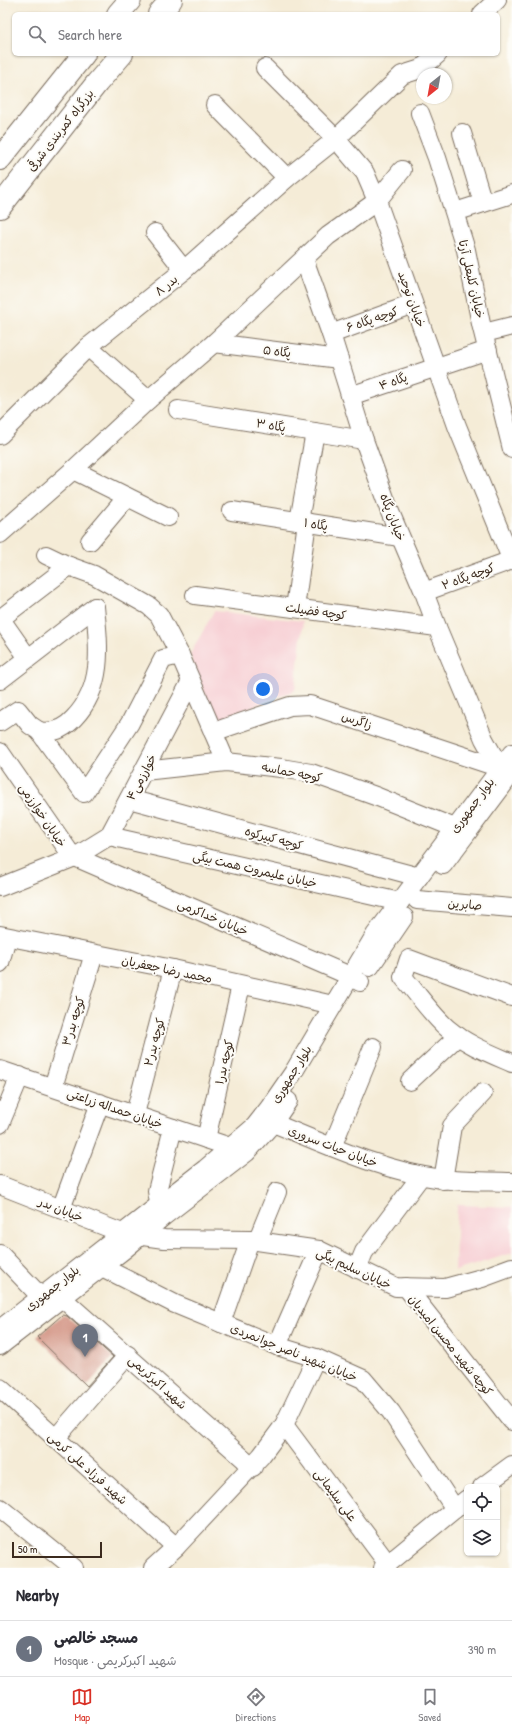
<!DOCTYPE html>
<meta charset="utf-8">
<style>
body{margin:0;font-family:"Patrick Hand","Playpen Sans Arabic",sans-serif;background:#f7f7f7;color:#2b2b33}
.controls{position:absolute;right:12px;bottom:12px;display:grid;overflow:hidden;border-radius:6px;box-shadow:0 1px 3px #0004}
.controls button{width:36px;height:36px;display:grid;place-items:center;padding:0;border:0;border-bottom:1px solid #e1e1e2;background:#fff;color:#2b2b33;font:20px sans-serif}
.compass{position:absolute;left:416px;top:68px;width:36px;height:36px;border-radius:50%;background:#fff;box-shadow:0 1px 3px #0004;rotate:211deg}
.scale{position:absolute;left:12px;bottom:10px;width:90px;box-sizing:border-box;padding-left:4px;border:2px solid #3b2a1e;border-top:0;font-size:11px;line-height:14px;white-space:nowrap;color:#3b2a1e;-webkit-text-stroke:3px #fdfcf7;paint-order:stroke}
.you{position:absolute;left:263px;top:689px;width:14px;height:14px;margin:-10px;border:3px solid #fff;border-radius:50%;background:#1a73e8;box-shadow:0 0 0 6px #1a73e833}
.badge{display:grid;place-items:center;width:26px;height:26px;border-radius:50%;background:#d93025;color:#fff;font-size:13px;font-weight:700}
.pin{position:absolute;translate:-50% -33px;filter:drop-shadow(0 1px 2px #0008)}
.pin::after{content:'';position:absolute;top:21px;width:14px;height:12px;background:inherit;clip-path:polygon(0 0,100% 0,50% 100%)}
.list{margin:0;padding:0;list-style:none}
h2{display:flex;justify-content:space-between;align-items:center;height:52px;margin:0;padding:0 16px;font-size:17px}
h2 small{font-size:13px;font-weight:400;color:#7c7c81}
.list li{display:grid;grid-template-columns:26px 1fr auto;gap:12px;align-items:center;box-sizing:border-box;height:56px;padding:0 16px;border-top:1px solid #e1e1e2}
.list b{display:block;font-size:15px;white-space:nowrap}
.list p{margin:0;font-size:13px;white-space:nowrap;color:#7c7c81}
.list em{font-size:13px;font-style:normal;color:#7c7c81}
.icon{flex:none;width:22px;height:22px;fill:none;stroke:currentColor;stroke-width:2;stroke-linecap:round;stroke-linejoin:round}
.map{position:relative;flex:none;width:512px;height:1568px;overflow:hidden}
.search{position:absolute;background:#fff;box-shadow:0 1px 3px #0004;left:12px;right:12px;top:12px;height:44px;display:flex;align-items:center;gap:10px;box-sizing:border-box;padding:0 14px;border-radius:6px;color:#7c7c81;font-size:15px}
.sheet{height:108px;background:#fff}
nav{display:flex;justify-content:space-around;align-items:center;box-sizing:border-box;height:56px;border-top:1px solid #e1e1e2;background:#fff;font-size:11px;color:#7c7c81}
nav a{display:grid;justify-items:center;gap:2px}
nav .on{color:#d93025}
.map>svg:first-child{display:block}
.built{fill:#f7cfd4}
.building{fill:#d79e8f}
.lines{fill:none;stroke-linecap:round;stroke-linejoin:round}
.minor-casing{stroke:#7c6e5f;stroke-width:20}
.highway-casing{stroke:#7c6e5f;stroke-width:24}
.minor{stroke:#fff;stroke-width:18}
.highway{stroke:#fff;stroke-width:22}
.labels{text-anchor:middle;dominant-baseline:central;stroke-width:4;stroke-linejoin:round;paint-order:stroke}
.street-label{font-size:12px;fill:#3b2a1e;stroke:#fdfcf7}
</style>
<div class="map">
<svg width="512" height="1568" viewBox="0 0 512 1568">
<rect width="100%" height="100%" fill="#fdfcf7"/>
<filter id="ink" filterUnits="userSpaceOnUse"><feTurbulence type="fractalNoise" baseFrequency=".025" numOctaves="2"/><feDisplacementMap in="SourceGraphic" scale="8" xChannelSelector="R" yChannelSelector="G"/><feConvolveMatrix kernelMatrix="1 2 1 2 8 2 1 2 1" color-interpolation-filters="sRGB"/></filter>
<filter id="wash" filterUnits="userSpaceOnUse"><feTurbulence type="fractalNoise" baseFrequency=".012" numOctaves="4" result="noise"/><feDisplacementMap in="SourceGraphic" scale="16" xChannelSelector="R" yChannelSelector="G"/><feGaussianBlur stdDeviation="0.9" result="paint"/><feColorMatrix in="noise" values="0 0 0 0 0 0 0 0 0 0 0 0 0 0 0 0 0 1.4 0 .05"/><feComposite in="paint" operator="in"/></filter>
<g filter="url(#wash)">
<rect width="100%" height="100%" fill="#f5ecd7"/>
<g class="built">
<path d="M214 611 303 621 295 690 215 722 190 655Z"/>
<path d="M457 1205 512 1207V1253L455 1271Z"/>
</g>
<g id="blocks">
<path class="building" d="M62 1315 67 1316 113 1357 87 1386 37 1337Z"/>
</g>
</g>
<g filter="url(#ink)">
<use href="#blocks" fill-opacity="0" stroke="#7c6e5f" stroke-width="1"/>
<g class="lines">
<defs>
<g id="minor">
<path d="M482 14 497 0"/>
<path d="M265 68 336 139 365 173 377 201 457 426 512 561"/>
<path d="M215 105 287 178"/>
<path d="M420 113 437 158 466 250 481 324 512 449"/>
<path d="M462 133 483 203"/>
<path d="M455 212 512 194"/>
<path d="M155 233 184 270"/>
<path d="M304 259 331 334 364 440 390 512 424 592 437 627 484 739 500 768"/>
<path d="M484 333 512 326"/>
<path d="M331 334 413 304"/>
<path d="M214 343 339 359"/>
<path d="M88 347 148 400"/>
<path d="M350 396 488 350"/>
<path d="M178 410 364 440"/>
<path d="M0 435 88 347 184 270 287 178 336 139 402 75 421 69 438 54"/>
<path d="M73 470 168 517"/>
<path d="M232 511 400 537"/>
<path d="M299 521 315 432"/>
<path d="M0 534 73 470 148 400 214 343 328 236 377 201 402 170"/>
<path d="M90 541 127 497"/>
<path d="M46 555 69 566 94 575 149 606 159 615 180 655 226 762"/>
<path d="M424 592 512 560"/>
<path d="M195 595 437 627"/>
<path d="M295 608 307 522"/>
<path d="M0 618 28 658"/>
<path d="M0 619 69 566"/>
<path d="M0 680 95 607"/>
<path d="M0 722 18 710 30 725 39 731 84 793 130 723 163 659 180 655"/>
<path d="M39 731C53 734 64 729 74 718 104 687 99 646 95 607"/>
<path d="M213 732 290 706 310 705 500 768"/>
<path d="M0 752 68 850 75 857 350 976 360 982"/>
<path d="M144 771 226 762 281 768 311 773 378 797 455 828"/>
<path d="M129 799 419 877"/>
<path d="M109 836 400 902"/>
<path d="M443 865 512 773"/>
<path d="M0 887 75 857 109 836 191 681"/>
<path d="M417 900 512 908"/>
<path d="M0 935 173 969 333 1005"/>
<path d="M0 963 7 937"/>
<path d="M370 967 404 917"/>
<path d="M512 997 409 959 403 977C416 992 432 1015 447 1028 466 1044 489 1053 512 1063"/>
<path d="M0 1070 230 1147"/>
<path d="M410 1081 458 1036"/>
<path d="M53 1087 94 954"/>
<path d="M135 1114 173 969"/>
<path d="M273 1123C328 1145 382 1171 442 1179 464 1182 489 1181 512 1182"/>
<path d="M0 1124 20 1076"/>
<path d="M206 1139 241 985"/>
<path d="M332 1147 373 1047"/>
<path d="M443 1180 452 1126 483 1093"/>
<path d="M0 1185 122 1233 164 1239 250 1240 319 1250 396 1287 445 1288 482 1278 512 1267"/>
<path d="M159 1203 157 1191 173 1128"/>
<path d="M61 1209 100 1103"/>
<path d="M257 1241 277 1192"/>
<path d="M0 1254 41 1297"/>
<path d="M102 1267 175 1304 277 1346 316 1358 363 1379 391 1412 455 1509"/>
<path d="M357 1269 364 1252 421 1176"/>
<path d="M406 1287 512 1421"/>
<path d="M62 1298 253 1467"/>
<path d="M221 1323 250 1240"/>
<path d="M0 1329 205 1169 255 1126 269 1108 293 1073 375 935 512 753"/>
<path d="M0 1346 125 1249 164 1216 247 1152 273 1123 288 1101"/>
<path d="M277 1346 319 1250"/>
<path d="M0 1388 176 1547"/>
<path d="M284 1425 388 1564"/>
<path d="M55 1439 128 1355"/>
<path d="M482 1487 512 1465"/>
<path d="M0 1508 74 1568"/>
<path d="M153 1568 176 1547 261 1456 284 1425 316 1358"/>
<path d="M383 1568 467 1499"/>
</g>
<g id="highway">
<path d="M118 14 130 0"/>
<path d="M159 14 171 0"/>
<path d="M0 159 84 54"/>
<path d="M0 207 97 83 122 54"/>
</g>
</defs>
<use href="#minor" class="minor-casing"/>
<use href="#highway" class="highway-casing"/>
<use href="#minor" class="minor"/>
<use href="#highway" class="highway"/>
</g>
</g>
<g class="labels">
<g class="street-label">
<text transform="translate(60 130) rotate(-52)">بزرگراه کمربندی شرقی</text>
<text transform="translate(472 279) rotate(77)">خیابان کلبعلی آرتا</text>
<text transform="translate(166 285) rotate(-39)">بدر ۸</text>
<text transform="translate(412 299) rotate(70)">خیابان توحید</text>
<text transform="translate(372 319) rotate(-19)">کوچه پگاه ۶</text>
<text transform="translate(277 351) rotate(7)">پگاه ۵</text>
<text transform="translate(393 381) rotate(-19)">پگاه ۴</text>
<text transform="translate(271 425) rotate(9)">پگاه ۳</text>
<text transform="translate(393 517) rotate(69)">خیابان پگاه</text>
<text transform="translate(316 524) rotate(9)">پگاه ۱</text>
<text transform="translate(468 576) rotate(-20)">کوچه پگاه ۲</text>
<text transform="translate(316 611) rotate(8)">کوچه فضیلت</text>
<text transform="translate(357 720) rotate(19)">زاگرس</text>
<text transform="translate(292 772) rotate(11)">کوچه حماسه</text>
<text transform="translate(141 777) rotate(-62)">خوارزمی۴</text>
<text transform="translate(472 805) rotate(-53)">بلوار جمهوری</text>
<text transform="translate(43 815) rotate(56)">خیابان خوارزمی</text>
<text transform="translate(274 838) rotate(15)">کوچه کبیرکوه</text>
<text transform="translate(255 869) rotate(13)">خیابان علیمروت همت بیگی</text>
<text transform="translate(465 904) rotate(5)">صابرین</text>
<text transform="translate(213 917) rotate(23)">خیابان خداکرمی</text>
<text transform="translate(167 969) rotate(12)">محمد رضا جعفریان</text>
<text transform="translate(73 1021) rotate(-73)">کوچه بدر۳</text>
<text transform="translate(154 1042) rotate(-75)">کوچه بدر۲</text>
<text transform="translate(224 1062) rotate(-77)">کوچه بدر۱</text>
<text transform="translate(291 1074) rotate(-58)">بلوار جمهوری</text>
<text transform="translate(115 1108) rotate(19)">خیابان حمداله زراعتی</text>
<text transform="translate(333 1146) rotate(21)">خیابان حیات سروری</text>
<text transform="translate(61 1209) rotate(22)">خیابان بدر</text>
<text transform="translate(354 1268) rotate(25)">خیابان سلیم بیگی</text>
<text transform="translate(52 1288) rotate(-38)">بلوار جمهوری</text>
<text transform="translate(451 1345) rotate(51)">کوچه شهید محسن امیدیان</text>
<text transform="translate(294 1352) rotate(22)">خیابان شهید ناصر جوانمردی</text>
<text transform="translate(158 1382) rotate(42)">شهید اکبرکریمی</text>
<text transform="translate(88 1468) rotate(42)">شهید فرزاد علی کرمی</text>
<text transform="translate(336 1495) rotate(53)">علی سلیمانی</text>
</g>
</g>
</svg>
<div class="controls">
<button><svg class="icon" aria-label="locate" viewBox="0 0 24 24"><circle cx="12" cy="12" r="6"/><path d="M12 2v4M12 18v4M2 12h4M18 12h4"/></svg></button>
<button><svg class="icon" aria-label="layers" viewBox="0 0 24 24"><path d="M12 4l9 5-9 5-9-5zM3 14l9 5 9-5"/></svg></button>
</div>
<svg class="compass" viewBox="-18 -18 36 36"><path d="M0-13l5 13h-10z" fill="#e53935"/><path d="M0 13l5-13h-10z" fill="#7c7c81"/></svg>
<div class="scale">50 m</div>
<div class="you"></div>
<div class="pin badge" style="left:85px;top:1357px;background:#6b7280">1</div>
<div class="search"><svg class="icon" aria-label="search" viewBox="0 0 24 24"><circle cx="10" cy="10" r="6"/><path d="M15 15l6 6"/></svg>Search here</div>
</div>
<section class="sheet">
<h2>Nearby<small></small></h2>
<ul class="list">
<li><span class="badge" style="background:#6b7280">1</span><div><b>مسجد خالصی</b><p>Mosque · شهید اکبرکریمی</p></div><em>390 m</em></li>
</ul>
</section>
<nav>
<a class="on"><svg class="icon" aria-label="map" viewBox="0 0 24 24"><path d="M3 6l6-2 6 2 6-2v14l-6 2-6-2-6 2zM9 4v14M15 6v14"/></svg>Map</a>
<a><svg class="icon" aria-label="directions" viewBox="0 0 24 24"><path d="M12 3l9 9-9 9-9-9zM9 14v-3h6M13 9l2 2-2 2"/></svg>Directions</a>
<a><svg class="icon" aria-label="saved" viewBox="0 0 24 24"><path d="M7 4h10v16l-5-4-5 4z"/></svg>Saved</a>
</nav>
